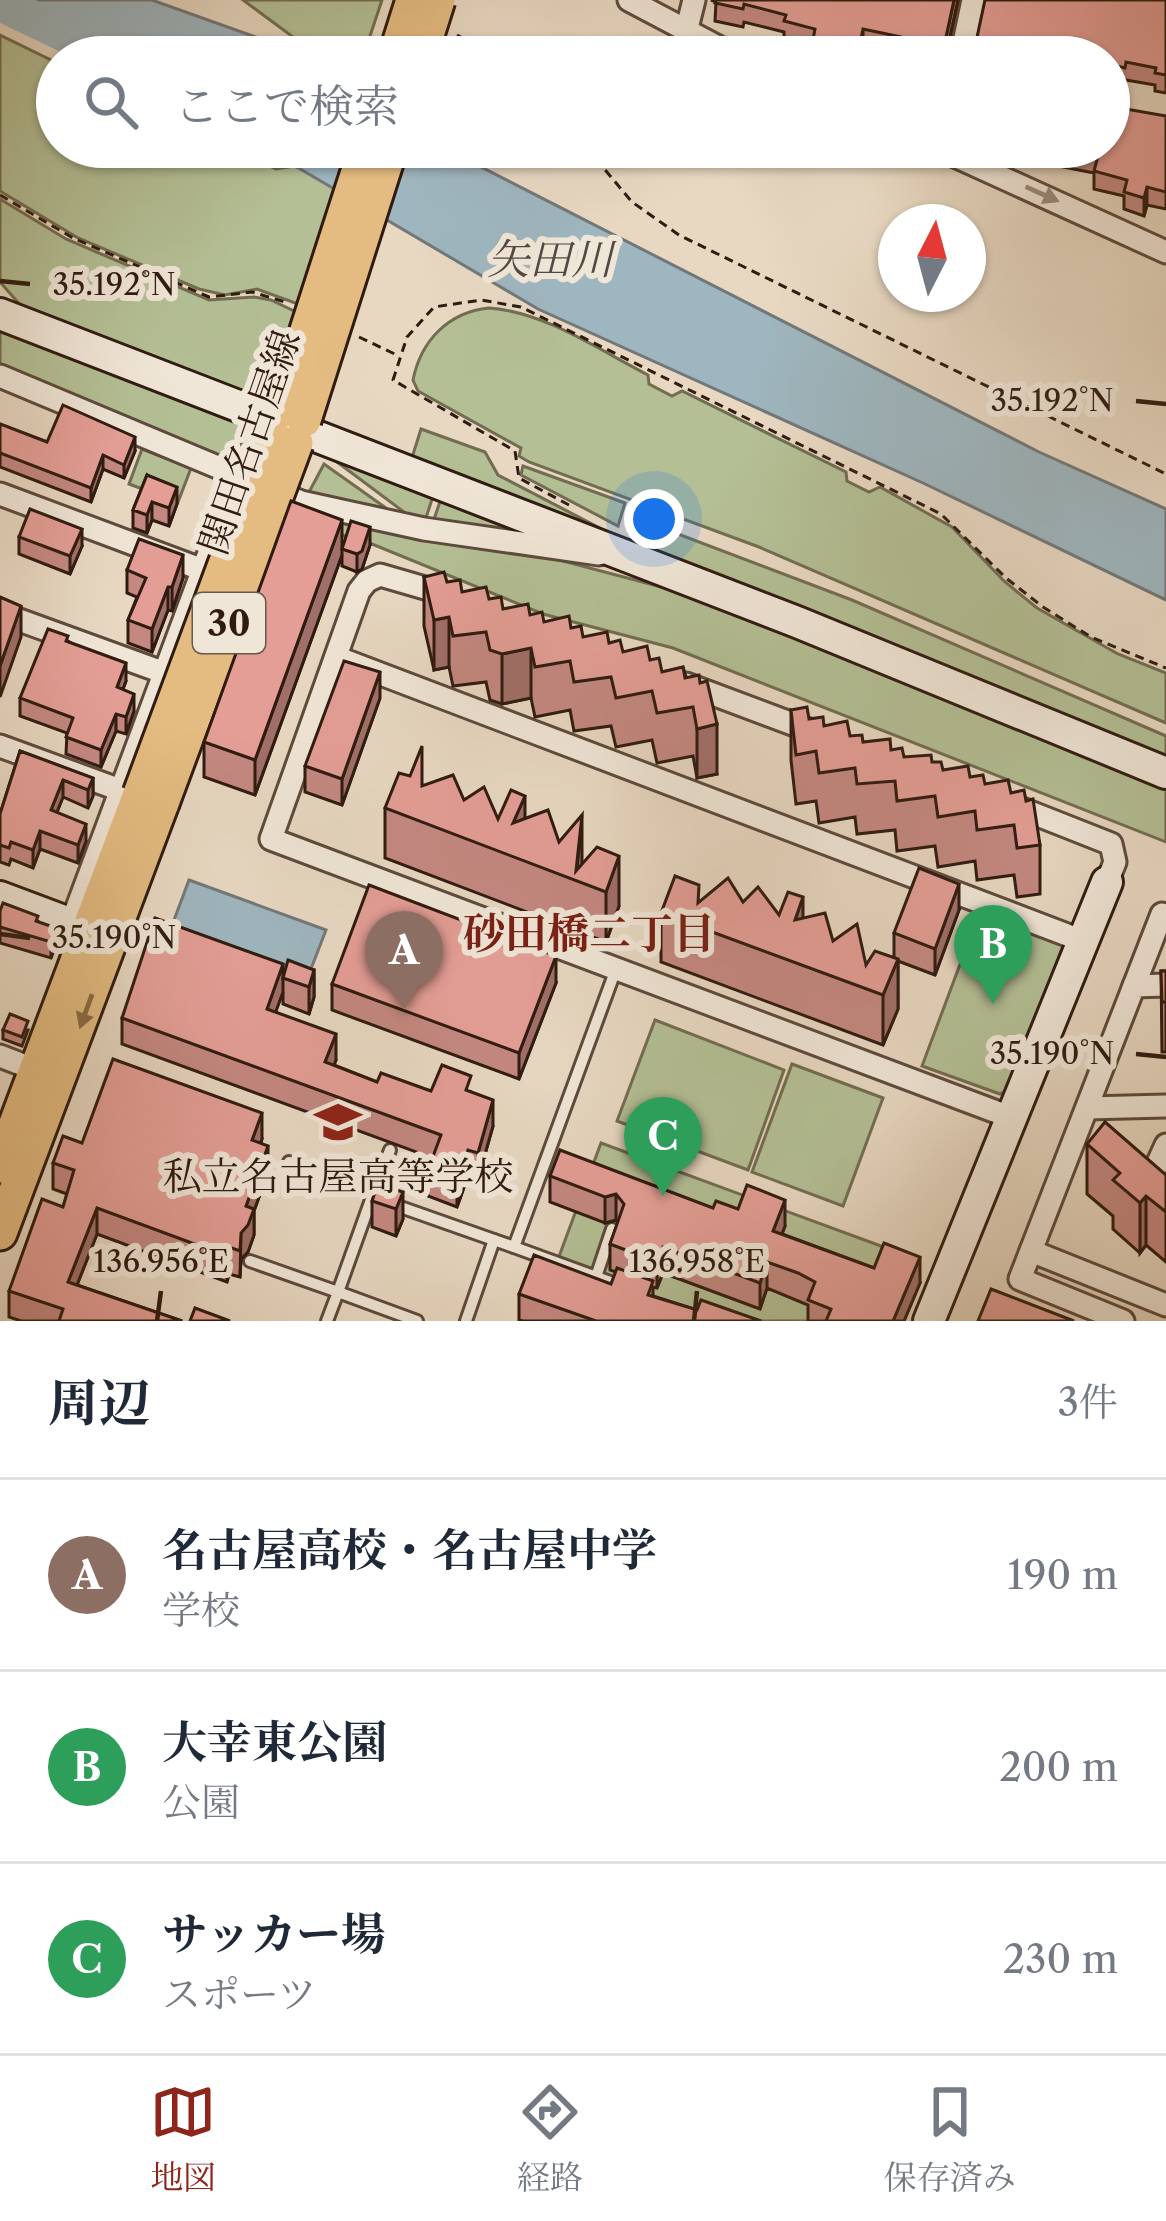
<!DOCTYPE html>
<html lang="ja">
<meta charset="utf-8">
<style>
body{margin:0;font-family:"Libre Caslon Text","Noto Serif JP",serif;background:#f2f2f3;color:#1f2937}
.compass{position:absolute;left:878px;top:204px;width:108px;height:108px;border-radius:50%;background:#fff;box-shadow:0 3px 9px #0004;rotate:6deg}
.you{position:absolute;left:654px;top:519px;width:42px;height:42px;margin:-30px;border:9px solid #fff;border-radius:50%;background:#1a73e8;box-shadow:0 0 0 18px #1a73e833}
.badge{display:grid;place-items:center;width:78px;height:78px;border-radius:50%;background:#8f2418;color:#fff;font-size:39px;font-weight:700}
.pin{position:absolute;translate:-50% -99px;filter:drop-shadow(0 3px 6px #0008)}
.pin::after{content:'';position:absolute;top:63px;width:42px;height:36px;background:inherit;clip-path:polygon(0 0,100% 0,50% 100%)}
.list{margin:0;padding:0;list-style:none}
h2{display:flex;justify-content:space-between;align-items:center;height:156px;margin:0;padding:0 48px;font-size:51px}
h2 small{font-size:39px;font-weight:400;color:#747a83}
.list li{display:grid;grid-template-columns:78px 1fr auto;gap:36px;align-items:center;box-sizing:border-box;height:192px;padding:0 48px;border-top:3px solid #e0e1e3}
.list b{display:block;font-size:45px;white-space:nowrap}
.list p{margin:0;font-size:39px;white-space:nowrap;color:#747a83}
.list em{font-size:39px;font-style:normal;color:#747a83}
.icon{flex:none;width:66px;height:66px;fill:none;stroke:currentColor;stroke-width:2;stroke-linecap:round;stroke-linejoin:round}
.map{position:relative;flex:none;width:1166px;height:1321px;overflow:hidden}
.search{position:absolute;background:#fff;box-shadow:0 3px 9px #0004;left:36px;right:36px;top:36px;height:132px;display:flex;align-items:center;gap:30px;box-sizing:border-box;padding:0 42px;border-radius:66px;color:#747a83;font-size:45px}
.sheet{height:732px;background:#fff}
nav{display:flex;justify-content:space-around;align-items:center;box-sizing:border-box;height:168px;border-top:3px solid #e0e1e3;background:#fff;font-size:33px;color:#747a83}
nav a{display:grid;justify-items:center;gap:6px}
nav .on{color:#8f2418}
.map>svg:first-child{display:block}
.green{fill:#b4bf95;stroke:#726d52;stroke-width:3}
.water{fill:#9eb6bf;stroke:#727879;stroke-width:3}
.lines{fill:none;stroke-linecap:round;stroke-linejoin:round}
.river{stroke:#9eb6bf;stroke-width:36}
.lane-casing{stroke:#5d4a3c;stroke-width:16}
.street-casing{stroke:#5d4a3c;stroke-width:27}
.secondary-casing{stroke:#2f1b10;stroke-width:36}
.primary-casing{stroke:#2f1b10;stroke-width:39}
.path{stroke:#2f1b10;stroke-width:3;stroke-dasharray:9 6;stroke-linecap:butt}
.lane{stroke:#f0e6d7;stroke-width:10}
.street{stroke:#f0e6d7;stroke-width:21}
.secondary{stroke:#f0e6d7;stroke-width:30}
.primary{stroke:#e4bc81;stroke-width:33}
.primary-bridge-casing{stroke:#2f1b10;stroke-width:39;stroke-linecap:butt}
.primary-bridge{stroke:#e4bc81;stroke-width:33}
.wall{fill:#c48881;stroke:#2f1b10;stroke-width:3}
.shaded-wall{fill:#a06f69;stroke:#2f1b10;stroke-width:3}
.building{fill:#e49e96;stroke:#2f1b10;stroke-width:3}
.oneway{fill:#998b7d}
.oneway2{fill:#8a6c48}
.ticks{fill:none;stroke:#2f1b10;stroke-width:4.5}
.labels{text-anchor:middle;dominant-baseline:central;stroke-width:12;stroke-linejoin:round;paint-order:stroke}
.shield{fill:#f0e6d7;stroke:#69584c;stroke-width:3}
.shield-label{font-size:36px;font-weight:bold;fill:#2f1b10}
.street-label{font-size:39px;fill:#2f1b10;stroke:#f0e6d7}
.poi-label{font-size:39px;fill:#2f1b10;stroke:#f0e6d7}
.water-label{font-size:42px;font-style:italic;fill:#504a45;stroke:#f0e6d7}
.neighbourhood-label{font-size:42px;font-weight:bold;fill:#7a1f14;stroke:#f0e6d7}
.ticks-label{font-size:30px;text-anchor:middle;fill:#2f1b10;stroke:#f0e6d7;stroke-width:12;stroke-linejoin:round;paint-order:stroke}
</style>
<div class="map">
<svg width="1166" height="1321" viewBox="0 0 1166 1321">
<rect width="100%" height="100%" fill="#e8d8c2"/>
<filter id="stains"><feTurbulence type="fractalNoise" baseFrequency=".00167" numOctaves="4"/><feColorMatrix values="0 0 0 0 .2 0 0 0 0 .09 0 0 0 0 .02 0 0 0 .5 -.17"/></filter>
<radialGradient id="worn" r=".72"><stop offset=".6" stop-color="#630" stop-opacity="0"/><stop offset="1" stop-color="#630" stop-opacity=".3"/></radialGradient>
<g class="green">
<path d="M243 0H382L363 57H320Z"/>
<path d="M0 35 57 63V147H230L276 169 294 166 337 182 298 304 257 289 225 295 199 289 78 238 0 191Z"/>
<path d="M0 199 66 239 209 300 254 297 271 300 296 312 265 408 29 315 0 282Z"/>
<path d="M489 308C545 312 599 350 648 375L649 384 672 396 682 391 846 472 847 481 869 492 880 487 952 527 1004 581 1037 608 1118 654 1166 673V723L759 547 529 462 519 456 521 448 418 391 413 380C421 340 449 312 489 308Z"/>
<path d="M0 323 249 423 233 466 0 368Z"/>
<path d="M421 429 485 452 498 475 619 538 410 464Z"/>
<path d="M142 449 191 468 178 502 129 484Z"/>
<path d="M329 456 434 493 425 521 408 515Z"/>
<path d="M324 464 386 508 308 494Z"/>
<path d="M523 466 625 503 618 526 521 475Z"/>
<path d="M442 496 510 524 508 533 470 524 433 522Z"/>
<path d="M636 511 664 521 670 531 852 600 1166 736V763L639 553 637 539 629 533Z"/>
<path d="M298 514 533 553 718 602 1166 783V842L673 648 543 614 372 544 295 521Z"/>
<path d="M980 911 1064 943 1009 1089 1000 1094 922 1066Z"/>
<path d="M655 1020 784 1070 748 1170 617 1121Z"/>
<path d="M792 1064 883 1098 843 1206 752 1172Z"/>
<path d="M601 1143 889 1249 862 1321H576L540 1308Z"/>
</g>
<g class="water">
<path d="M10 0H152L267 41 290 57H109Z"/>
<path d="M263 147H442L1039 452 1166 509V600L923 483 538 309Z"/>
<path d="M189 880 326 930 304 987 168 936Z"/>
</g>
<g class="lines">
<path class="river" d="M0 3 113 57"/>
<defs>
<g id="lane">
<path d="M289 1162 374 1192 372 1197"/>
<path d="M374 1192 390 1150"/>
<path d="M494 1240 514 1247 616 969"/>
<path d="M514 1247 624 1287"/>
<path d="M250 1261 338 1292 327 1321"/>
<path d="M596 1277 612 1229"/>
<path d="M417 1321 338 1292 372 1197 494 1240 466 1321"/>
</g>
<g id="street">
<path d="M629 0 737 57"/>
<path d="M686 32 694 0"/>
<path d="M961 57 973 0"/>
<path d="M935 147 1166 252"/>
<path d="M0 376 301 502 424 529 599 554"/>
<path d="M0 494 203 570"/>
<path d="M449 595 380 575 367 581 359 591 271 839 1010 1117"/>
<path d="M0 613 165 673"/>
<path d="M336 657 1083 941"/>
<path d="M686 684 814 732"/>
<path d="M0 746 123 791"/>
<path d="M1012 805 1111 844 1115 862 1107 882"/>
<path d="M71 924 238 475"/>
<path d="M1134 986 1162 914 1166 916"/>
<path d="M0 1056 44 1073"/>
<path d="M1087 1108 1166 1106"/>
<path d="M1156 1167 1166 1145"/>
<path d="M1031 1251 1166 1305"/>
<path d="M1123 1321 1020 1279 1134 986 1166 985"/>
</g>
<g id="secondary">
<path d="M0 314 797 622 1166 773"/>
<path d="M0 897 112 939"/>
<path d="M929 1321 1107 882"/>
</g>
<g id="primary">
<path d="M0 1166 140 794"/>
<path d="M0 1233 162 803"/>
</g>
</defs>
<use href="#lane" class="lane-casing"/>
<use href="#street" class="street-casing"/>
<use href="#secondary" class="secondary-casing"/>
<use href="#primary" class="primary-casing"/>
<g class="path">
<path d="M457 35 498 57"/>
<path d="M586 147 632 202 679 235 1166 474"/>
<path d="M0 195 73 238 209 297 252 292 285 302"/>
<path d="M359 337 399 356"/>
<path d="M569 505 519 478 515 451 393 380 407 337 434 307 481 300 521 307 941 514 1006 578 1043 607 1091 637 1166 668"/>
</g>
<use href="#lane" class="lane"/>
<use href="#street" class="street"/>
<use href="#secondary" class="secondary"/>
<use href="#primary" class="primary"/>
<defs>
<g id="primary-bridge">
<path d="M395 57 413 0"/>
<path d="M420 57 438 0"/>
<path d="M281 411 366 147"/>
<path d="M304 420 391 147"/>
<path d="M140 794 273 435"/>
<path d="M162 803 296 443"/>
</g>
</defs>
<use href="#primary-bridge" class="primary-bridge-casing"/>
<use href="#primary-bridge" class="primary-bridge"/>
</g>
<g class="wall">
<path d="M711 0H958L948 46 957 54 967 53 976 42 1166 0V93L1155 91V85L1126 80 1125 85 1109 82V57H899V55L863 47 861 57H812V46L784 39V32L744 22 743 27 715 21 716 2Z"/>
<path d="M1166 116V209L1147 205 1144 216 1124 209V196L1094 189V173L1038 162V152L1008 147H1109Z"/>
<path d="M0 424 47 442 135 451 124 478 103 469 91 502 0 467Z"/>
<path d="M147 475 177 504 169 526 152 520 147 533 133 528V510Z"/>
<path d="M19 537 82 546 70 574 19 554Z"/>
<path d="M370 545 362 569 357 572 342 566V555L255 795 204 777V742L342 548Z"/>
<path d="M127 570 183 578 172 611 168 610 152 652 128 643V620L137 597 127 593Z"/>
<path d="M424 577 447 582 462 592 489 599 503 609 530 615 544 622 571 628 583 637 609 643 623 652 650 660 662 672 683 667 717 774 697 778 693 756 657 763 652 740 616 747 611 726 574 731 570 710 535 717 531 698 502 704 490 700 486 682 453 686 449 667 434 670 424 626Z"/>
<path d="M68 641 126 681 123 689 134 711 126 734 116 731 101 767 66 754 67 733 20 716V698Z"/>
<path d="M380 698 342 805 305 792V766Z"/>
<path d="M791 710 863 742 891 750 904 757 932 762 943 770 970 777 1026 801 1040 845V894L1017 897 1014 875 977 880 975 861 938 867 935 846 897 851 895 830 857 834 855 817 819 823 816 801 796 804 791 760Z"/>
<path d="M20 751 93 778V796L88 808 63 797 57 812 86 841 78 863 40 849 33 868 11 859 9 865 0 862V814Z"/>
<path d="M422 786 464 800 498 819H525L559 842 619 906 606 942 385 858V808Z"/>
<path d="M699 901 743 902 779 915 803 919 866 965 894 958V933L959 910 935 975 898 961V1009L883 1045 661 962V913Z"/>
<path d="M0 911 38 921 56 944 51 958 0 943Z"/>
<path d="M314 970V997L309 1014 283 1004V992L275 1012 336 1060 334 1065 377 1082 431 1091 471 1092 493 1126 478 1179 468 1176 457 1207 428 1196V1170L433 1158 122 1044V1018L283 975Z"/>
<path d="M1161 971H1166V1052H1162Z"/>
<path d="M556 983 519 1079 332 1010V984Z"/>
<path d="M3 1030H28L22 1046 3 1039Z"/>
<path d="M262 1139 261 1143 268 1172 254 1211V1235L248 1252 241 1259 240 1277 229 1274 227 1282 97 1234 77 1285 182 1321H21L9 1317V1291L63 1207 67 1194 53 1189V1163L82 1143Z"/>
<path d="M1087 1144 1166 1175V1262L1146 1245 1140 1253 1113 1229V1216L1087 1194Z"/>
<path d="M550 1176 713 1208 785 1226 782 1234 874 1268 920 1283 904 1321H808V1305L767 1288 760 1309 663 1273 657 1288 653 1287V1296L697 1310 761 1321H523L519 1320V1294L611 1284 616 1272 610 1270V1244L618 1222 616 1220 605 1223 550 1202Z"/>
<path d="M378 1184 403 1219 396 1236 372 1227V1201Z"/>
</g>
<g class="shaded-wall">
<path d="M954 0H958L946 55V37Z"/>
<path d="M863 29V47L861 57H857Z"/>
<path d="M1147 187V205L1144 216V198Z"/>
<path d="M135 437V451L124 478V465Z"/>
<path d="M103 455V469L91 502V488Z"/>
<path d="M177 487V504L169 526V508Z"/>
<path d="M152 502V520L147 533V515Z"/>
<path d="M342 520V555L255 795V760Z"/>
<path d="M370 527V545L362 569 357 572V554Z"/>
<path d="M82 529V546L70 574V556Z"/>
<path d="M183 555V578L172 611V587Z"/>
<path d="M168 587V610L152 652V629Z"/>
<path d="M21 606V637L0 697V666Z"/>
<path d="M449 617V667L434 670V620Z"/>
<path d="M531 648V698L502 704V654Z"/>
<path d="M126 663V681L117 705V687Z"/>
<path d="M380 672V698L342 805V779Z"/>
<path d="M134 694V711L126 734V717Z"/>
<path d="M116 714V731L101 767V750Z"/>
<path d="M717 724V774L697 778V729Z"/>
<path d="M93 778V796L88 808V790Z"/>
<path d="M63 780V797L51 827V810Z"/>
<path d="M525 796V845L513 823Z"/>
<path d="M582 815V865L576 881Z"/>
<path d="M86 824V841L78 863V845Z"/>
<path d="M40 831V849L33 868V850Z"/>
<path d="M619 856V906L606 942V892Z"/>
<path d="M959 884V910L935 975V949Z"/>
<path d="M803 897V946L795 920Z"/>
<path d="M56 928V944L51 958V942Z"/>
<path d="M556 956V983L519 1079V1053Z"/>
<path d="M898 959V1009L883 1045V995Z"/>
<path d="M283 964V992L267 1036V1009Z"/>
<path d="M314 970V997L309 1014V987Z"/>
<path d="M336 1034V1060L325 1088V1062Z"/>
<path d="M493 1100V1126L478 1179V1153Z"/>
<path d="M262 1113V1139L252 1166V1140Z"/>
<path d="M268 1146V1172L254 1211V1235L248 1252 241 1259 240 1277 241 1233 246 1206Z"/>
<path d="M468 1150V1176L457 1207V1181Z"/>
<path d="M403 1192V1219L396 1236V1209Z"/>
<path d="M616 1194V1220L605 1223V1197Z"/>
<path d="M1146 1196V1245L1140 1253V1203Z"/>
<path d="M785 1200V1226L773 1257V1231Z"/>
<path d="M97 1208V1234L68 1308V1282Z"/>
<path d="M229 1247V1274L227 1282V1256Z"/>
<path d="M663 1247V1273L657 1288V1262Z"/>
<path d="M920 1257V1283L904 1321H893Z"/>
<path d="M767 1262V1288L760 1309V1283Z"/>
</g>
<g class="building">
<path d="M716 0H954L946 37 947 45 957 54 967 53 976 42 985 0H1166V75L1155 73 1156 68 1126 62 1125 68 1109 64V57H1040L1042 52 987 41 984 57H899L901 37 863 29 857 57 812 45 815 29 784 21 786 15 744 4 743 9 715 3Z"/>
<path d="M1109 106 1166 116V192L1147 187 1144 198 1124 192 1127 180 1094 171 1098 156 1051 147H1109Z"/>
<path d="M63 405 135 437 124 465 103 455 91 488 0 453V424L47 442Z"/>
<path d="M147 475 177 487 169 508 152 502 147 515 133 510Z"/>
<path d="M291 501 342 520 255 760 204 742Z"/>
<path d="M30 509 82 529 70 556 19 537Z"/>
<path d="M351 521 370 527 362 551 357 554 342 549Z"/>
<path d="M139 539 183 555 172 587H168L152 629 128 620 146 578 127 570Z"/>
<path d="M444 572 447 582 460 580 462 592 486 587 489 599 501 597 503 609 528 604 530 615 542 612 544 622 569 616 571 628 581 626 583 637 607 632 609 643 620 640 623 652 647 646 650 660 659 658 662 672 683 667 685 678 699 675 700 683 707 681 717 724 697 729 693 707 657 713 652 691 616 698 611 677 574 682 570 661 535 667 531 648 502 654 490 650 486 632 453 636 449 617 434 620 424 577Z"/>
<path d="M0 597 21 606 0 666Z"/>
<path d="M48 629 68 636 66 641 126 663 117 687 134 694 126 717 116 714 101 750 66 737 73 718 20 698Z"/>
<path d="M344 661 380 672 342 779 305 766Z"/>
<path d="M807 707 809 719 823 717 824 726 847 721 850 736 862 735 863 742 890 739 891 750 902 748 904 757 931 755 932 762H941L943 770 968 766 970 777 983 775 985 784 1008 780 1011 793 1024 790 1026 801 1033 799 1040 845 1017 848 1014 825 977 830 975 811 938 817 935 796 897 801 895 781 857 784 855 768 819 773 816 751 796 755 791 710Z"/>
<path d="M422 746V786L453 775 464 800 484 787 498 819 511 790 525 796 513 823 548 810 559 842 582 815 576 871 597 847 619 856 606 892 385 808 399 773 410 776Z"/>
<path d="M20 751 93 778 88 790 63 780 51 810 86 824 78 845 40 831 33 850 11 842 9 848 0 845V814Z"/>
<path d="M919 868 959 884 935 949 894 933Z"/>
<path d="M675 876 699 885 698 903 728 878 743 902 758 887 779 915 788 892 803 897 795 920 825 913 833 941 857 924 866 965 875 951 898 959 883 995 661 913Z"/>
<path d="M369 885 556 956 519 1053 332 984Z"/>
<path d="M3 903 38 916 36 921 56 928 51 942 0 927V911Z"/>
<path d="M155 918 283 964 267 1009 336 1034 325 1062 377 1082 381 1073 431 1091 442 1065 471 1076 466 1090 493 1100 478 1153 468 1150 457 1181 428 1170 441 1135 122 1018Z"/>
<path d="M288 960 314 970 309 987 283 978Z"/>
<path d="M1161 971H1166V1002H1162Z"/>
<path d="M10 1014 28 1021 22 1037 3 1030Z"/>
<path d="M113 1059 262 1113 252 1140 268 1146 246 1206 254 1209 248 1225 241 1233 240 1251 229 1247 227 1256 97 1208 68 1282 182 1321H59L63 1309 9 1291 42 1199 63 1207 74 1170 53 1163 63 1136 82 1143Z"/>
<path d="M1105 1122 1166 1175V1212L1146 1196 1140 1203 1113 1180 1120 1173 1087 1144Z"/>
<path d="M560 1150 713 1208 716 1201 738 1209 747 1185 785 1200 773 1231 874 1268 884 1243 920 1257 893 1321H826L831 1309 808 1300 815 1282 798 1273 767 1262 760 1283 663 1247 657 1262 610 1244 624 1204 616 1194 605 1197 550 1176Z"/>
<path d="M378 1184 403 1192 396 1209 372 1201Z"/>
<path d="M534 1255 611 1284 617 1268 653 1281 648 1295 697 1310 701 1300 761 1321H596L519 1294Z"/>
<path d="M991 1289 1074 1321H978Z"/>
<path d="M195 1308 230 1321H190Z"/>
</g>
<defs><path id="oneway-solid" d="M-6-.8H1V-3.2L6.5 0L1 3.2V.8H-6Z" transform="scale(3)"/></defs>
<use class="oneway" href="#oneway-solid" transform="translate(1042 194) rotate(24)"/>
<use class="oneway2" href="#oneway-solid" transform="translate(86 1011) rotate(110)"/>
<path class="ticks" d="M0 281 30 284M1136 401 1166 404M0 934 30 938M1136 1054 1166 1057M157 1321 161 1291M694 1321 697 1291"/>
<defs>
<symbol id="school-bare" viewBox="-9 -9 18 18"><path d="M0-5L7-2L0 1L-7-2ZM-4 1L0 2.5L4 1V4Q0 6-4 4Z" fill="#8f2418" stroke="#f0e6d7" stroke-width="2.5" paint-order="stroke"/></symbol>
</defs>
<g fill-rule="evenodd">
<use href="#school-bare" x="305" y="1089" width="66" height="66"/>
</g>
<g class="labels">
<rect class="shield" x="193" y="593" width="72" height="60" rx="9"/>
<g class="shield-label">
<text x="229" y="623">30</text>
</g>
<g class="street-label">
<text transform="translate(249 442) rotate(-71)">関田名古屋線</text>
</g>
<g class="poi-label">
<text x="338" y="1176">私立名古屋高等学校</text>
</g>
<g class="water-label">
<text x="550" y="259">矢田川</text>
</g>
<g class="neighbourhood-label">
<text x="589" y="933">砂田橋二丁目</text>
</g>
</g>
<g class="ticks-label">
<text x="114" y="295">35.192°N</text>
<text x="1052" y="411">35.192°N</text>
<text x="114" y="948">35.190°N</text>
<text x="1052" y="1064">35.190°N</text>
<text x="161" y="1272">136.956°E</text>
<text x="697" y="1272">136.958°E</text>
</g>
<rect width="100%" height="100%" filter="url(#stains)"/>
<rect width="100%" height="100%" fill="url(#worn)"/>
</svg>
<svg class="compass" viewBox="-18 -18 36 36"><path d="M0-13l5 13h-10z" fill="#e53935"/><path d="M0 13l5-13h-10z" fill="#747a83"/></svg>
<div class="you"></div>
<div class="pin badge" style="left:404px;top:1010px;background:#8d6e63">A</div>
<div class="pin badge" style="left:993px;top:1004px;background:#2e9e5b">B</div>
<div class="pin badge" style="left:663px;top:1196px;background:#2e9e5b">C</div>
<div class="search"><svg class="icon" aria-label="search" viewBox="0 0 24 24"><circle cx="10" cy="10" r="6"/><path d="M15 15l6 6"/></svg>ここで検索</div>
</div>
<section class="sheet">
<h2>周辺<small>3件</small></h2>
<ul class="list">
<li><span class="badge" style="background:#8d6e63">A</span><div><b>名古屋高校・名古屋中学</b><p>学校</p></div><em>190 m</em></li>
<li><span class="badge" style="background:#2e9e5b">B</span><div><b>大幸東公園</b><p>公園</p></div><em>200 m</em></li>
<li><span class="badge" style="background:#2e9e5b">C</span><div><b>サッカー場</b><p>スポーツ</p></div><em>230 m</em></li>
</ul>
</section>
<nav>
<a class="on"><svg class="icon" aria-label="map" viewBox="0 0 24 24"><path d="M3 6l6-2 6 2 6-2v14l-6 2-6-2-6 2zM9 4v14M15 6v14"/></svg>地図</a>
<a><svg class="icon" aria-label="directions" viewBox="0 0 24 24"><path d="M12 3l9 9-9 9-9-9zM9 14v-3h6M13 9l2 2-2 2"/></svg>経路</a>
<a><svg class="icon" aria-label="saved" viewBox="0 0 24 24"><path d="M7 4h10v16l-5-4-5 4z"/></svg>保存済み</a>
</nav>
